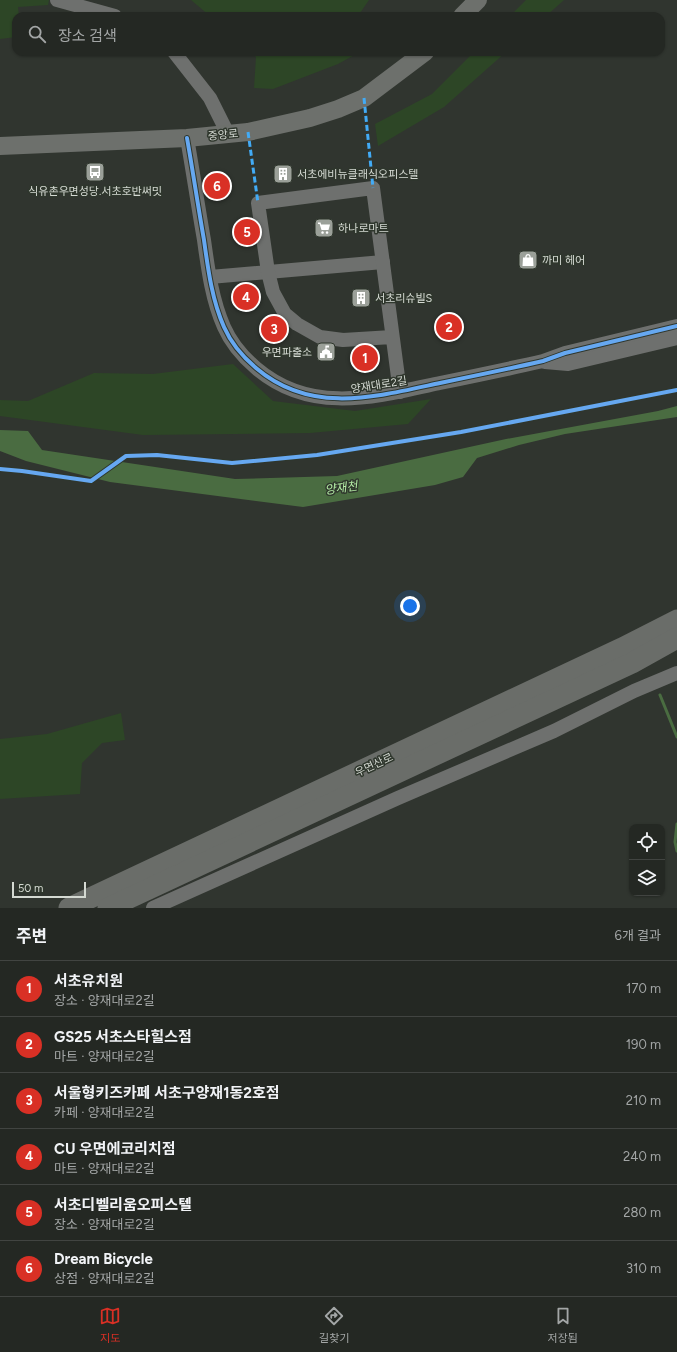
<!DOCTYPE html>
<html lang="ko">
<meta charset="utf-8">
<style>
body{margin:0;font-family:Figtree,"Noto Sans KR",sans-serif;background:#2c302b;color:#f1f3f6}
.controls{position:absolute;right:12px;bottom:12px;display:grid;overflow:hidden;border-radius:8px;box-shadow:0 1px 3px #0004}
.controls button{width:36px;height:36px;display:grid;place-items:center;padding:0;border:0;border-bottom:1px solid #414441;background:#242823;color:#f1f3f6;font:20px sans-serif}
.scale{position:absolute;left:12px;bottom:10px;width:74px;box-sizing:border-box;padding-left:4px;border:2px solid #d4d9d2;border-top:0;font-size:11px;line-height:14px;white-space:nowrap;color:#d4d9d2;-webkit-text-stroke:3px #2f372d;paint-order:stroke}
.you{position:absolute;left:410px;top:606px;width:14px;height:14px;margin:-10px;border:3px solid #fff;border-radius:50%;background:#1a73e8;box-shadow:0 0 0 6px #1a73e833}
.badge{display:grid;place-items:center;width:26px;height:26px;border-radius:50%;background:#d93025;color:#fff;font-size:13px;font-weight:700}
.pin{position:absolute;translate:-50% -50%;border:2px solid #fff;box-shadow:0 1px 4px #0006}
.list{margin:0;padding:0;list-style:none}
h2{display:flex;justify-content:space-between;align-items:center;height:52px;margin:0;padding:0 16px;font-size:17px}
h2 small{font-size:13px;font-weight:400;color:#a3a6a6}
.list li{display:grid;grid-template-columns:26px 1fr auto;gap:12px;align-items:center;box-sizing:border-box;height:56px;padding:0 16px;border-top:1px solid #414441}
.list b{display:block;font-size:15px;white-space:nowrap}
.list p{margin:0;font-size:13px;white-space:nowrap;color:#a3a6a6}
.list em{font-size:13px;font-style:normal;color:#a3a6a6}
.icon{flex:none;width:22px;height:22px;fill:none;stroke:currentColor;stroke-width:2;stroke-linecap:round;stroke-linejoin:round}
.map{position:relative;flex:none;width:677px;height:908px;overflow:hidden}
.search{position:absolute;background:#242823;box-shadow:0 1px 3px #0004;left:12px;right:12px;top:12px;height:44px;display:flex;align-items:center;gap:10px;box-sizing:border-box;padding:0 14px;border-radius:12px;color:#a3a6a6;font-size:15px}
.sheet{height:388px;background:#242823}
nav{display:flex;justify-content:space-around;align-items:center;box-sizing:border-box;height:56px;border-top:1px solid #414441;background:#242823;font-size:11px;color:#a3a6a6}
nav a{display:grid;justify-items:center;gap:2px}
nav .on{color:#d93025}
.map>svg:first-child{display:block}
.green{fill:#2d4626}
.water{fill:#4a6c41}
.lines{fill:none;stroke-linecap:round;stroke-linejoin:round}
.stream{stroke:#4a6c41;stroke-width:3}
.minor{stroke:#6e706e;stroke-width:14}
.major{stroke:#6d706c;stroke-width:18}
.highway{stroke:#6a6d69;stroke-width:21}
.quiet{stroke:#42abf6;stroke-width:3;stroke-dasharray:6 3;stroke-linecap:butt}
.cycleway-casing{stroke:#2f372d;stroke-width:6}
.cycleway{stroke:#66a8f1;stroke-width:4}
.labels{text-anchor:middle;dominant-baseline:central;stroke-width:3;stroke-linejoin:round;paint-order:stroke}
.street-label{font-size:11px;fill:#d4d9d2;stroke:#2f372d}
.poi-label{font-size:11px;fill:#d4d9d2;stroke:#2f372d;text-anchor:start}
.water-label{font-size:12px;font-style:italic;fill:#b4eca5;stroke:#2f372d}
</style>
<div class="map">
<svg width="677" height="908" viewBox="0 0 677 908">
<rect width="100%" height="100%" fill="#30352f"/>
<g class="green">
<path d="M0 0H49L48 5 18 7 19 16H16V37L0 39Z"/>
<path d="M191 0H369L358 16H210Z"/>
<path d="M526 0H564L546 16H510Z"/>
<path d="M250 52H360L338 64 273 89 254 88 256 57Z"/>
<path d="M474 52H506L444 107 378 146 375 124 432 94Z"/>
<path d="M233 364 273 401 355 411 431 399 408 424 310 433 143 435 0 416V400L28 401 94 373 153 374Z"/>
<path d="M121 713 125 740 102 743 82 763 80 794 0 799V739L47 734Z"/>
</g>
<path class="water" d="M677 406V417L565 434 519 445 477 458 463 477 435 485 303 507 110 482 26 461 0 451V430L28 431 42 450 235 479 337 476 506 439 658 411Z"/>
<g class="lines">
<g class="stream">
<path d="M660 695 677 737"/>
<path d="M677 824 675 842 677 851"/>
</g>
<g class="minor">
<path d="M57 0 115 16"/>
<path d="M174 52 210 98 228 134"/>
<path d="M187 138C193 172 198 206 204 240 208 269 212 300 224 327 231 343 243 357 256 368 311 415 375 397 440 383 474 376 508 369 543 361L565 353 677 326"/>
<path d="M210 277 383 262"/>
<path d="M392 337 343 340 320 337 297 324 285 314 273 292 268 272 258 203 373 188 400 392"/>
<path d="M545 362 568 364 677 338"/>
<path d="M153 908 398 798 554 731 634 691 677 673"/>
</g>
<g class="major">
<path d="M462 16 478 0"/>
<path d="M0 146 187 138 248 132 310 118 338 109 364 98 425 52"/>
</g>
<g class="highway">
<path d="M69 908 622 648 677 620"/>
<path d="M108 908 632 663 677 638"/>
</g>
<g class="quiet">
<path d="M364 98 373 188"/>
<path d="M248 132 258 203"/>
</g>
<defs>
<g id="cycleway">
<path d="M187 138C193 172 198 206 204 240 208 269 212 300 224 327 231 343 243 357 256 368 311 415 375 397 440 383 474 376 508 369 543 361L565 353 677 326"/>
<path d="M0 469 22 471 91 481 126 456 157 455 232 463 317 455 461 432 677 390"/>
</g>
</defs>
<use href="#cycleway" class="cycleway-casing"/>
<use href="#cycleway" class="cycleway"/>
</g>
<defs>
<symbol id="bus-square" viewBox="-11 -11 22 22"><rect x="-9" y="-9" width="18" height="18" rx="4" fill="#9ba099" stroke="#2f372d"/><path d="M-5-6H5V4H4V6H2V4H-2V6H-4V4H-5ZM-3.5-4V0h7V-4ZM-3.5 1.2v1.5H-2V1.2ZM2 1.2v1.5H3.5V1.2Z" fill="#fff"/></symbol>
<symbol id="building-square" viewBox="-11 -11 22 22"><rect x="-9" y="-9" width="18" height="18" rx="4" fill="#9ba099" stroke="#2f372d"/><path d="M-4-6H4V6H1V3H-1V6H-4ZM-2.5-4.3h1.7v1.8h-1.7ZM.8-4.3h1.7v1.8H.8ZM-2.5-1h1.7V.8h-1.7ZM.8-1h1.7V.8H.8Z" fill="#fff"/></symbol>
<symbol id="supermarket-square" viewBox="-11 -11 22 22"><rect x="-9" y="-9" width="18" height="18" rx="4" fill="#9ba099" stroke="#2f372d"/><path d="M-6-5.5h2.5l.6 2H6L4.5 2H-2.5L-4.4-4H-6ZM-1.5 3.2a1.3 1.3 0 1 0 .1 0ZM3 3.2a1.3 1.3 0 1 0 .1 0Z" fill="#fff"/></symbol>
<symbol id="shop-square" viewBox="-11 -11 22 22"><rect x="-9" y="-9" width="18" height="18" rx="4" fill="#9ba099" stroke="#2f372d"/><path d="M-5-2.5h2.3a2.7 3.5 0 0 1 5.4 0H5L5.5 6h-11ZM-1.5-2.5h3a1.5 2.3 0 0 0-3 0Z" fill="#fff"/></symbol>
<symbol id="civic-square" viewBox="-11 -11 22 22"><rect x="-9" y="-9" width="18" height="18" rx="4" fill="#9ba099" stroke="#2f372d"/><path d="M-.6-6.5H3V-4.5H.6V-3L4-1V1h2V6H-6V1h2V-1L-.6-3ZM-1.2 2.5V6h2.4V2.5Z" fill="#fff"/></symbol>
</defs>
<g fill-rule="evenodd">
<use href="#bus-square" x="84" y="161" width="22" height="22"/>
<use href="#building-square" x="272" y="163" width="22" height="22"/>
<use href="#supermarket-square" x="313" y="217" width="22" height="22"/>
<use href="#shop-square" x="517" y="249" width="22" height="22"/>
<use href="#building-square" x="350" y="287" width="22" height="22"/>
<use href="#civic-square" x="315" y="341" width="22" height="22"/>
</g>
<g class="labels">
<g class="street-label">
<text transform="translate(223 135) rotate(-6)">중앙로</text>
<text transform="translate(379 385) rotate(-9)">양재대로2길</text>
<text transform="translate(374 765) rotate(-25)">우면산로</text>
</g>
<g class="poi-label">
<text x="297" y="174">서초에비뉴클래식오피스텔</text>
<text x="95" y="191" text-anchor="middle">식유촌우면성당.서초호반써밋</text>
<text x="338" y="228">하나로마트</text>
<text x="542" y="260">까미 헤어</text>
<text x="375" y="298">서초리슈빌S</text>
<text x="312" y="352" text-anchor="end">우면파출소</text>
</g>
<g class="water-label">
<text transform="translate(341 488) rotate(-8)">양재천</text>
</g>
</g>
</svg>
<div class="controls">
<button><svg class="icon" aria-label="locate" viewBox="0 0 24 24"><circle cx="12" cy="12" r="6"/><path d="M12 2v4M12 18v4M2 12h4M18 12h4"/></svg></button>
<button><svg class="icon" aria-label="layers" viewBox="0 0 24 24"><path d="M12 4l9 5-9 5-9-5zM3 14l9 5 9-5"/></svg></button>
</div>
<div class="scale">50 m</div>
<div class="you"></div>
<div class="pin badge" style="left:365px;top:358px">1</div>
<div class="pin badge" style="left:449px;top:327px">2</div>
<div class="pin badge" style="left:274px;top:329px">3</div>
<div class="pin badge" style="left:246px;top:297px">4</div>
<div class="pin badge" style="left:247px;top:232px">5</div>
<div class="pin badge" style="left:217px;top:186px">6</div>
<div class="search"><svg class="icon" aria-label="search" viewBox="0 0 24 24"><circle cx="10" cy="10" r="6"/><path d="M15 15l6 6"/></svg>장소 검색</div>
</div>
<section class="sheet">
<h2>주변<small>6개 결과</small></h2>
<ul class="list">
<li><span class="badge">1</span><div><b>서초유치원</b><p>장소 · 양재대로2길</p></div><em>170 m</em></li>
<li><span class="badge">2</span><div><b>GS25 서초스타힐스점</b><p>마트 · 양재대로2길</p></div><em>190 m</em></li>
<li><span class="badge">3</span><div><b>서울형키즈카페 서초구양재1동2호점</b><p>카페 · 양재대로2길</p></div><em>210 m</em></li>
<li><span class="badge">4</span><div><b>CU 우면에코리치점</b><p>마트 · 양재대로2길</p></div><em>240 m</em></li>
<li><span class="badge">5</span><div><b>서초디벨리움오피스텔</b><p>장소 · 양재대로2길</p></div><em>280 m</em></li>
<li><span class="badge">6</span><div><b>Dream Bicycle</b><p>상점 · 양재대로2길</p></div><em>310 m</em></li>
</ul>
</section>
<nav>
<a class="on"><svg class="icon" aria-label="map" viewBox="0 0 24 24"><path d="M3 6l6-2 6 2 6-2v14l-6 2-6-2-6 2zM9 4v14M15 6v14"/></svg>지도</a>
<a><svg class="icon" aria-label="directions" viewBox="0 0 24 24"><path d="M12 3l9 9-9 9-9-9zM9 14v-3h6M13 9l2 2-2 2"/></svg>길찾기</a>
<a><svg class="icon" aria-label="saved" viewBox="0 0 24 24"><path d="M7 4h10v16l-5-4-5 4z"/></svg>저장됨</a>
</nav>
